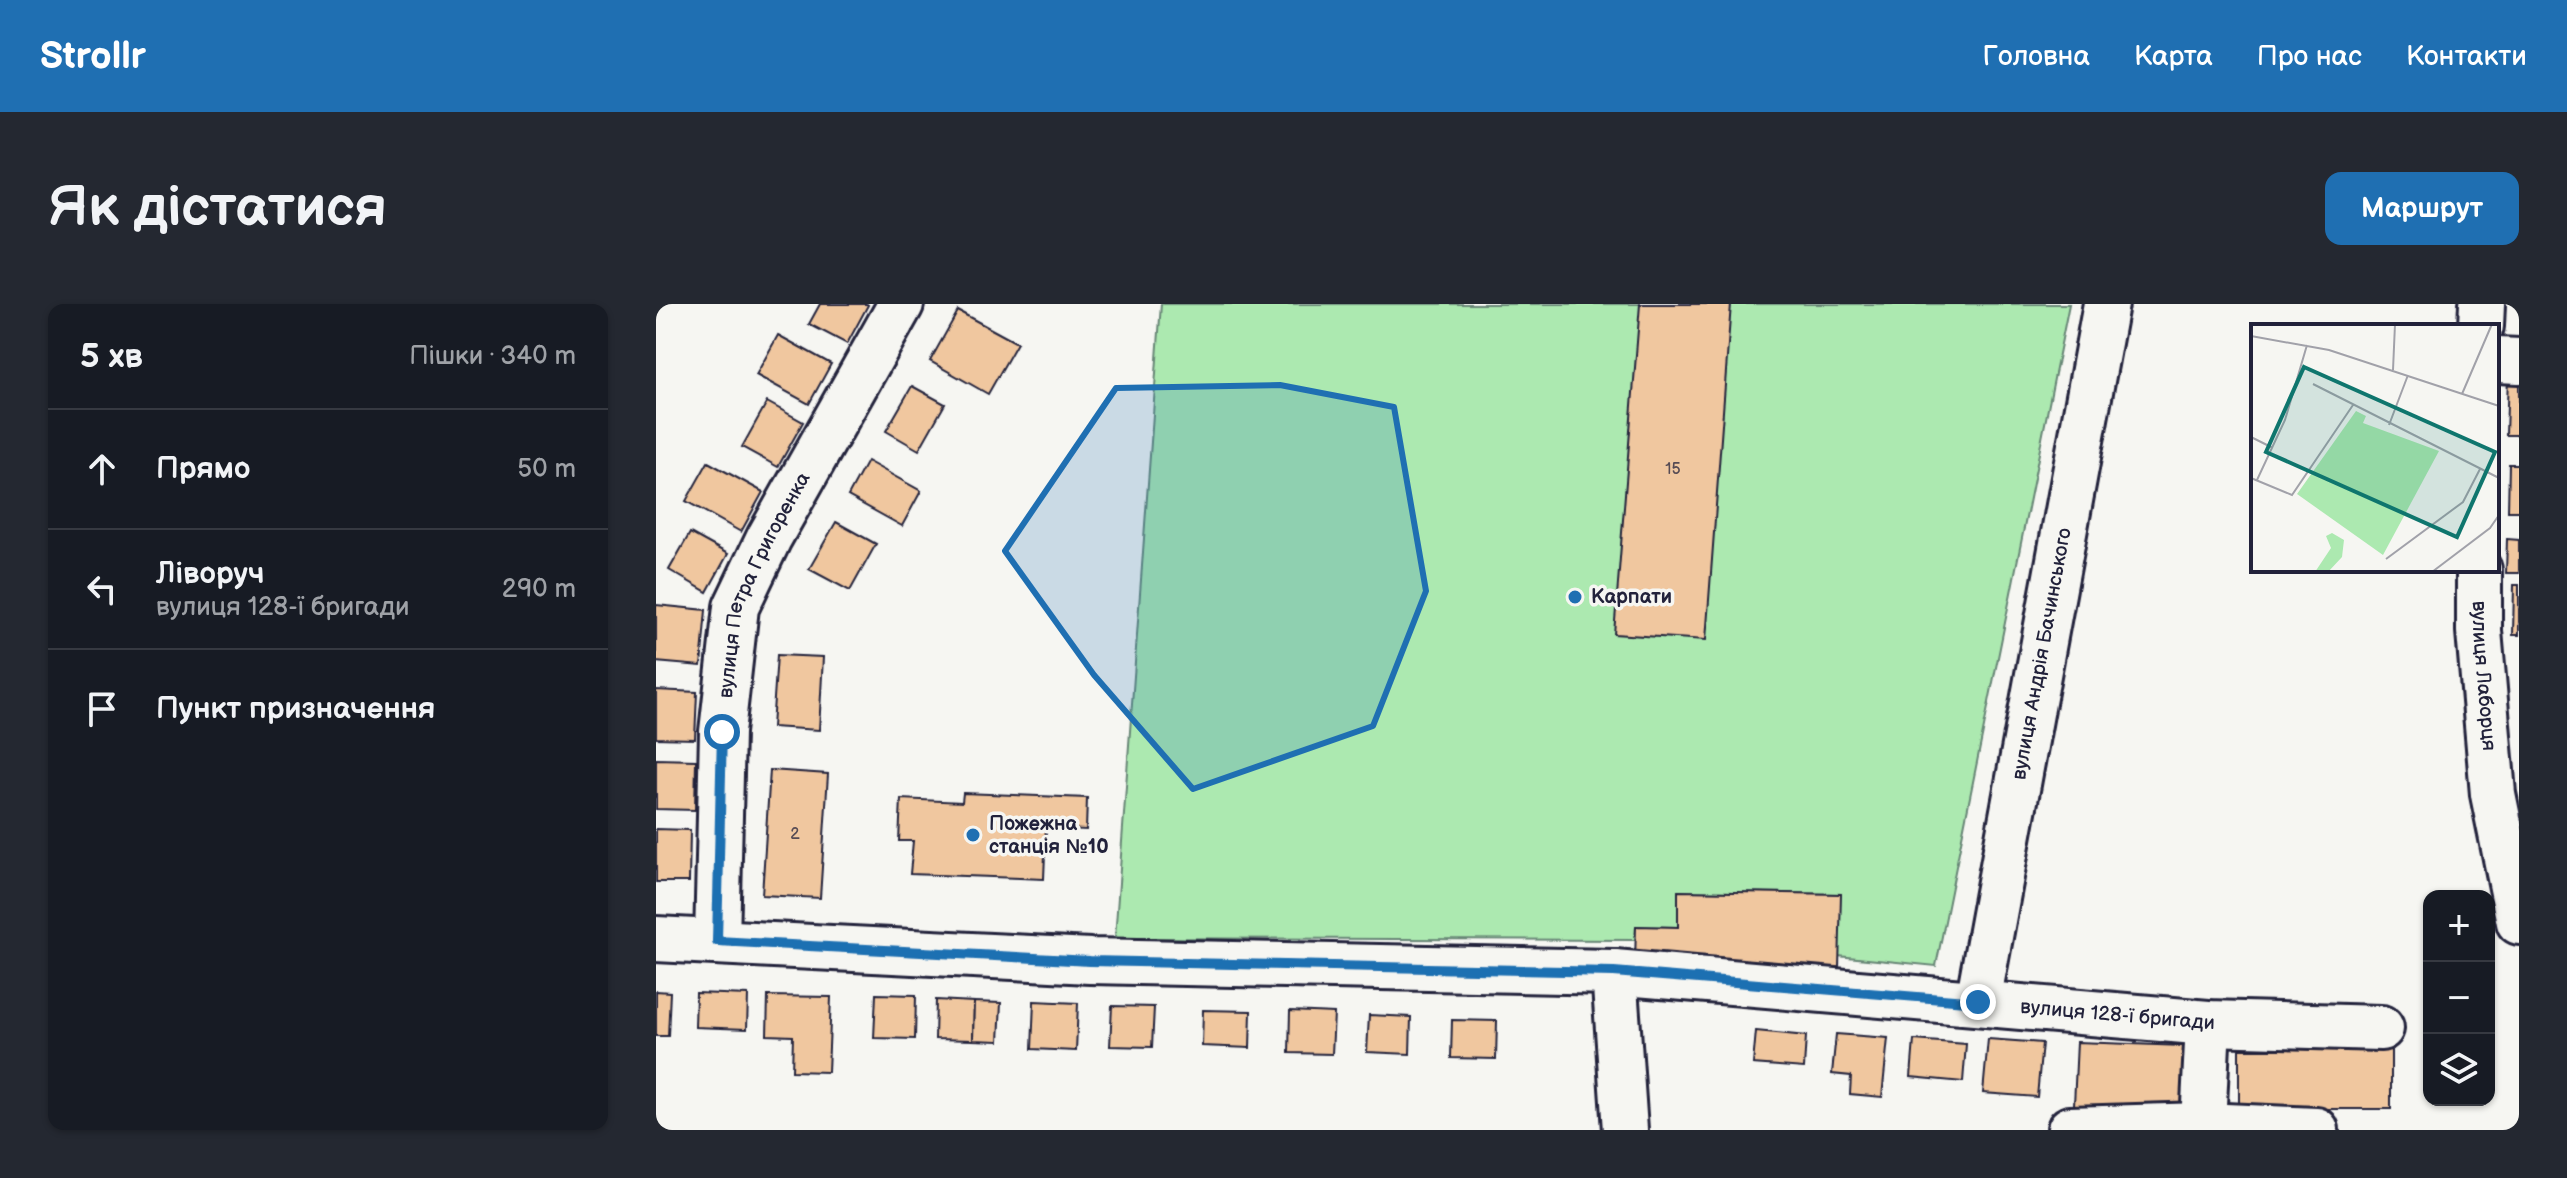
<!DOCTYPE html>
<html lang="uk">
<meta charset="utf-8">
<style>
body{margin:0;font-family:"Balsamiq Sans",sans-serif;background:#242831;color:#f1f3f6}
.controls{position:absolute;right:24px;bottom:24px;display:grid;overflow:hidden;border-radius:16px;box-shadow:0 2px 6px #0004}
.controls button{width:72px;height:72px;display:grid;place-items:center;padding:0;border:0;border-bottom:2px solid #363941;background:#171b24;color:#f1f3f6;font:40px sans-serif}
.stop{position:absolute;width:24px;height:24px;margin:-18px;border:6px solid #1f6fb2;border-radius:50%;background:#fff}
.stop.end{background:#1f6fb2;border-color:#fff;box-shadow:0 2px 8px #0008}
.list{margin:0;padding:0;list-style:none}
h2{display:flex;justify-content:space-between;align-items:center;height:104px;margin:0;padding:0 32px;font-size:34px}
h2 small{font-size:26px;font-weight:400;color:#9ea1a6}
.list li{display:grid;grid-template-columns:52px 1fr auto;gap:24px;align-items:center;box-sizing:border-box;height:120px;padding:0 32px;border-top:2px solid #363941}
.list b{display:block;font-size:30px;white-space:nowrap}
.list p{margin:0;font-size:26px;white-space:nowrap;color:#9ea1a6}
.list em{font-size:26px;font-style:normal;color:#9ea1a6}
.icon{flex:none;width:44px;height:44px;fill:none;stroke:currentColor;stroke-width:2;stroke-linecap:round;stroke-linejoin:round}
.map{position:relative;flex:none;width:1863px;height:826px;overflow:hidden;border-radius:16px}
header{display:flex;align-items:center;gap:48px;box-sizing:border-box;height:112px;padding:0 40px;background:#1f6fb2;color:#fff}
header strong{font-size:38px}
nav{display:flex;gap:44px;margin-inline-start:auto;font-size:28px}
.intro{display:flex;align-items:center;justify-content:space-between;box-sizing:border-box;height:192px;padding:0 48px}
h1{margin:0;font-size:56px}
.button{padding:20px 36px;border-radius:16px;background:#1f6fb2;color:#fff;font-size:28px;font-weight:700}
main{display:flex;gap:48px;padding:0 48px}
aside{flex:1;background:#171b24;border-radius:16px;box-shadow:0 2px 6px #0004}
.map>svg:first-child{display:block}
.green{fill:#ace9b0;stroke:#678676;stroke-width:2}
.building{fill:#f0c79f;stroke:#22223b;stroke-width:2}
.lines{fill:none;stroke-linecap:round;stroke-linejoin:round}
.minor-casing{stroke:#22223b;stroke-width:50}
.minor{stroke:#f6f6f2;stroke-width:44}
.route{stroke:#1f6fb2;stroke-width:10}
.marked{fill:#1f6fb2;fill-opacity:0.2;stroke:#1f6fb2;stroke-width:6;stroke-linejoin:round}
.poi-dot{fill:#1f6fb2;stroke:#f6f6f2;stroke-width:3}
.labels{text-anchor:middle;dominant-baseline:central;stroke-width:7;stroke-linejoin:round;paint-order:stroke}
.number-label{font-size:16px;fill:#564b54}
.street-label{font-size:20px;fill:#22223b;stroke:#f6f6f2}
.poi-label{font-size:20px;font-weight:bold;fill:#22223b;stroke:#f6f6f2;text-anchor:start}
.inset-road{fill:none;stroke:#a1a1a9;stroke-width:2}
.view{fill:#0f766e;fill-opacity:0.15;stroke:#0f766e;stroke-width:4}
.inset-edge{fill:none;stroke:#22223b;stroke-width:4}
</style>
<header>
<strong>Strollr</strong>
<nav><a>Головна</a><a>Карта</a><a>Про нас</a><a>Контакти</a></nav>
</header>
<div class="intro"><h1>Як дістатися</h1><a class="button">Маршрут</a></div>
<main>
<aside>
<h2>5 хв<small>Пішки · 340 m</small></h2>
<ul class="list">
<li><svg class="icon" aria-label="ahead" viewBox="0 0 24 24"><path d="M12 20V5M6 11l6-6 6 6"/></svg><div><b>Прямо</b></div><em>50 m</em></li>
<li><svg class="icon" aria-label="left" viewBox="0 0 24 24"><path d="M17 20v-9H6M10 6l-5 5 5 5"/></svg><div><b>Ліворуч</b><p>вулиця 128-ї бригади</p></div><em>290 m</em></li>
<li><svg class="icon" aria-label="arrive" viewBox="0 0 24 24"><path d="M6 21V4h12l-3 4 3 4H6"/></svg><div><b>Пункт призначення</b></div></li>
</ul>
</aside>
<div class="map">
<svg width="1863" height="826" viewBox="0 0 1863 826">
<rect width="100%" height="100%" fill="#f6f6f2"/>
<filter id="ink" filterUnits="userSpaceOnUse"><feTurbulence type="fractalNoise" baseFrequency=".0125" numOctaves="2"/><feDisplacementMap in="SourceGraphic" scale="16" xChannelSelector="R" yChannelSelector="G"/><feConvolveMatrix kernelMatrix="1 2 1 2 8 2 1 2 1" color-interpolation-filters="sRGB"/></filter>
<g filter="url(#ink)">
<path class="green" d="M505 0H1413L1280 662 1182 652 1184 590 1023 587 1022 623 980 622 979 636 459 634Z"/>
<g class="building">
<path d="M164 0H211L212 1 191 40 153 20Z"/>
<path d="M984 0H1075L1050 336 958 330Z"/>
<path d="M302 7 361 39 332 90 274 57Z"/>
<path d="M122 31 175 60 153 100 100 71Z"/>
<path d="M1852 71H1863V131H1850Z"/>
<path d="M256 82 289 100 263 146 230 127Z"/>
<path d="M111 98 147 118 122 163 86 143Z"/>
<path d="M211 157 265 187 246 222 192 192Z"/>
<path d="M52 158 107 188 85 228 30 197Z"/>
<path d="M1853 160H1863V207H1852Z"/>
<path d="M180 218 220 240 194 287 153 265Z"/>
<path d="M34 229 72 250 51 288 13 266Z"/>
<path d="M1851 235 1863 236V269H1850Z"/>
<path d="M1858 281H1863V331H1857Z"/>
<path d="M0 301 50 306 45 362 0 358Z"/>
<path d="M121 351 167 353 163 426 116 423Z"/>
<path d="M0 386 41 388 39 435 0 434Z"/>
<path d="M0 455 40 456 39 506 0 505Z"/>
<path d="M114 466 172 470 164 594 106 591Z"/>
<path d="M307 489 431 494 430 526 390 524 388 575 254 570 257 537H243L245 495 306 498Z"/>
<path d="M0 525 34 526 33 578H0Z"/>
<path d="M1022 587 1185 590 1183 664 979 658 980 622 1022 623Z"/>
<path d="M0 687 14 688 12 732H0Z"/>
<path d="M40 689 92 691 91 725 39 723Z"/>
<path d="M220 690 260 691 259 735 218 734Z"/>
<path d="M112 692 175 693 172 768 136 767 137 732 111 731Z"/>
<path d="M280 696 318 698 317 736 279 735Z"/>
<path d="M378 697 422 699 420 747 376 745Z"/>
<path d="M318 698 345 699 343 737 317 736Z"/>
<path d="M456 702 498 703 496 743 454 742Z"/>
<path d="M547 706 595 707 594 744 546 742Z"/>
<path d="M634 707 678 709 676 750 633 749Z"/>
<path d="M713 711 755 713 754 750 711 748Z"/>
<path d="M796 716 841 717 840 755 795 754Z"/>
<path d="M1100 727 1150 732 1148 764 1097 760Z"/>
<path d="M1180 730 1232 734 1226 793 1194 790 1195 772 1176 770Z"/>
<path d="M1332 735 1386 739 1381 793 1327 789Z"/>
<path d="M1258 736 1310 740 1307 778 1255 773Z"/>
<path d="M1421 738 1528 742 1526 805 1418 801Z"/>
<rect x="1583" y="745" width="152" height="60"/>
</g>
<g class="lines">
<defs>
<g id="minor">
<path d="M1825 22 1826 0"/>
<path d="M1841 56 1863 57"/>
<path id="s1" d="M1823 266V327L1837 490 1863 618"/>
<path id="s2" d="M0 635 434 657 958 668 1552 719 1725 724"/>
<path id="s3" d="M61 637 66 428 80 303 113 234 245 0"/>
<path d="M958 668 969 826"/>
<path id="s4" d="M1322 698 1450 0"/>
<path d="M1547 821 1552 719"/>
<path d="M1414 825 1547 821 1660 826"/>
</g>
</defs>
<use href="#minor" class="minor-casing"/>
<use href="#minor" class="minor"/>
</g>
</g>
<g class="lines" filter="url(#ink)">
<path class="route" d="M66 428 61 637 434 657 958 668 1322 698"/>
</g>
<path class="marked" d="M624 81 738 103 770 287 717 422 537 485 438 371 349 247 460 84Z"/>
<g class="poi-dot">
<circle cx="919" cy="293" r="8"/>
<circle cx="317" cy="531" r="8"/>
</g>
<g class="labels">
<g class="number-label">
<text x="1017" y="165">15</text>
<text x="139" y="530">2</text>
</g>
<g class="street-label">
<text stroke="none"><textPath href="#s3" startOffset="364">вулиця Петра Григоренка</textPath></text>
<text stroke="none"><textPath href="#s4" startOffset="354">вулиця Андрія Бачинського</textPath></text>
<text stroke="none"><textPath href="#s1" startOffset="106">вулиця Лаборця</textPath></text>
<text stroke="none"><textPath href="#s2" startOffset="1464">вулиця 128-ї бригади</textPath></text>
</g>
<g class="poi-label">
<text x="935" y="293">Карпати</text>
<text x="333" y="520">Пожежна<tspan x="333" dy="23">станція №10</tspan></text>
</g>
</g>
<g transform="translate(1595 20)">
<rect width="248" height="248" fill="#f6f6f2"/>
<path d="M105 87 115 92 112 99 188 127 132 231 46 170ZM81 209 93 216 91 233 77 248H64L80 224 75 212Z" fill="#ace9b0"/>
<path class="inset-road" d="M0 12 78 26 248 82M142 46 144 0M68 50 99 64M62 60 248 154M211 70 241 0M138 101 157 51M0 113 22 124M0 154 41 171 102 81M6 156 34 96 56 21M135 235 212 178 229 145M181 248 239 204 248 191"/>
<path class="view" d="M53 43 244 128 206 213 15 128Z"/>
<rect width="248" height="248" class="inset-edge"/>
</g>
</svg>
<div class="controls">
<button>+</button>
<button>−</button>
<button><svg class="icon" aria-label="layers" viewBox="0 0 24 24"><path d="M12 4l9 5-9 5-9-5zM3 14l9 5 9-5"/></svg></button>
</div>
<div class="stop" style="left:66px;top:428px"></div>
<div class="stop end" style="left:1322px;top:698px"></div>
</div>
</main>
